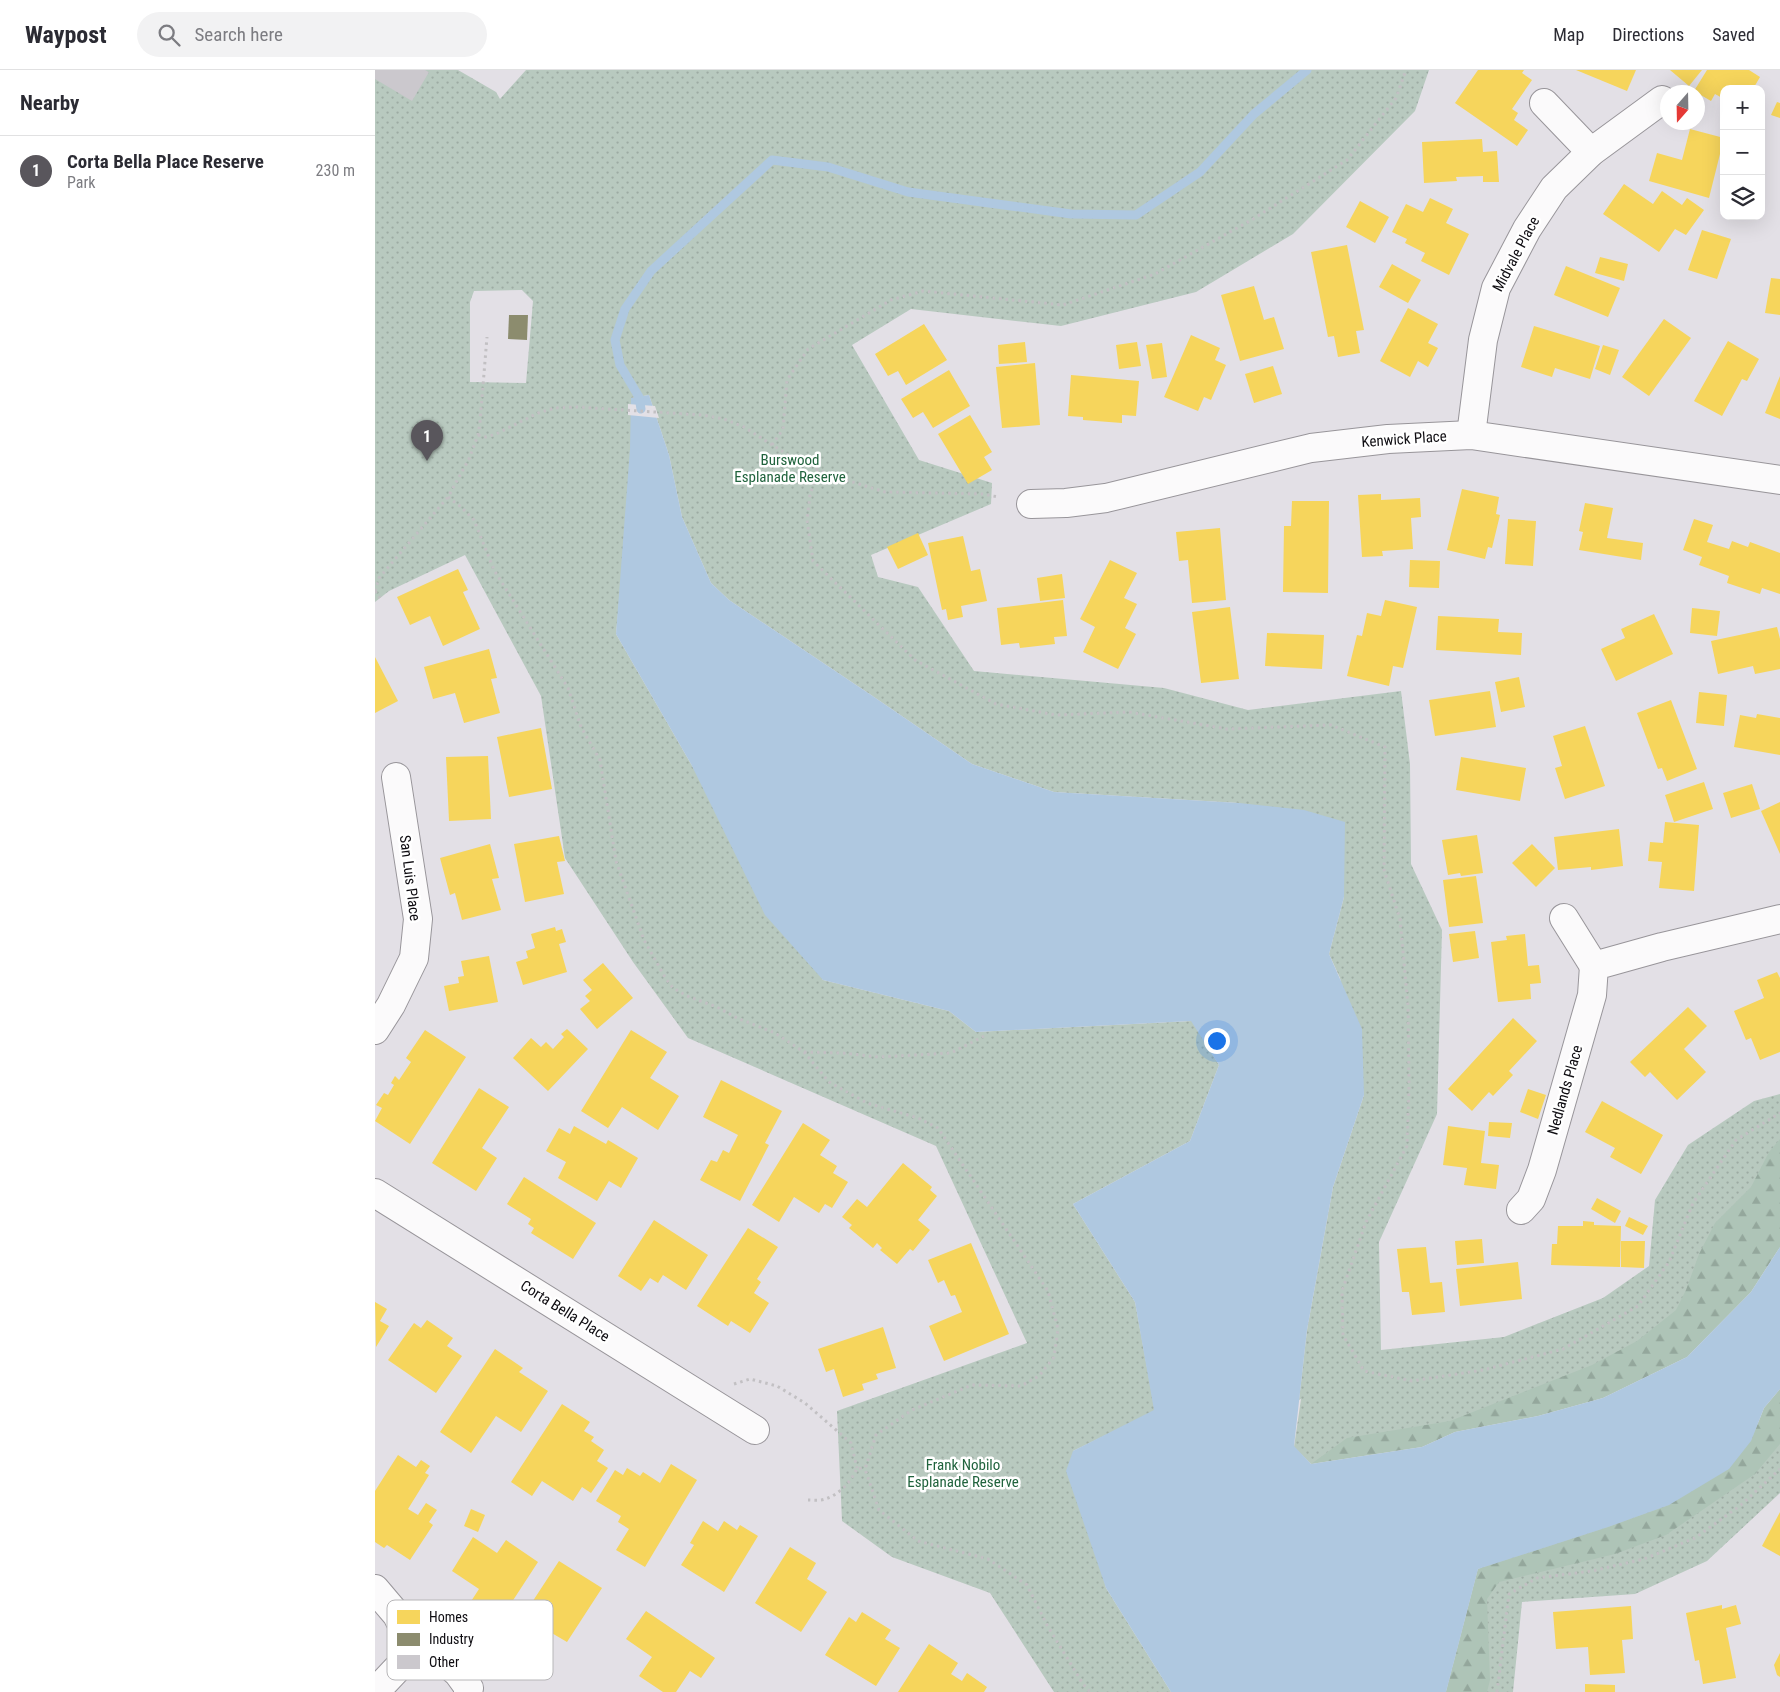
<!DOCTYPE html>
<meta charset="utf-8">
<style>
body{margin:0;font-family:"Roboto Condensed",sans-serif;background:#f2f2f3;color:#2b2b33}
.controls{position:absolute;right:15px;top:15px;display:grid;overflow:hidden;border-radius:10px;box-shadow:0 5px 20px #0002}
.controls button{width:45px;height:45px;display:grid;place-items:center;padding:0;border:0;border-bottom:1px solid #e1e1e2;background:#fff;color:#2b2b33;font:25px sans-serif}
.compass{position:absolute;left:1285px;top:15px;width:45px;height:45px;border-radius:50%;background:#fff;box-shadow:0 5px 20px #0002;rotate:200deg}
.you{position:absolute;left:841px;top:970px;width:18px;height:18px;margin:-12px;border:4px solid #fff;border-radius:50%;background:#1a73e8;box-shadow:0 0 0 8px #1a73e833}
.badge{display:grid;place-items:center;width:32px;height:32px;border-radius:50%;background:#59565c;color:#fff;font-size:16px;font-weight:700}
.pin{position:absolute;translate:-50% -41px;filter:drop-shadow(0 1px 2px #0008)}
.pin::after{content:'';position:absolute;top:26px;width:18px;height:15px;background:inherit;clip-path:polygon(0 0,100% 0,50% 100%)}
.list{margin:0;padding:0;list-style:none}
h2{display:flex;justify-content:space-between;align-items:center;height:65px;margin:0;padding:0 20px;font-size:21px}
h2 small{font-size:16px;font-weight:400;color:#7c7c81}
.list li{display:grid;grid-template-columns:32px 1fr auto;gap:15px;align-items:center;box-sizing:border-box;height:70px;padding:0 20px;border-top:1px solid #e1e1e2}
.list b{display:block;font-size:19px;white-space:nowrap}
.list p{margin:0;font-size:16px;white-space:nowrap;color:#7c7c81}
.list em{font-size:16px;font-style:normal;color:#7c7c81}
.icon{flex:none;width:28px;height:28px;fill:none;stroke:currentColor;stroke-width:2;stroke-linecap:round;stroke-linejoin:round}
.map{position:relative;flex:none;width:1405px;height:1622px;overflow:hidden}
header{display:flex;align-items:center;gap:30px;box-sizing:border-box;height:70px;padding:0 25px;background:#fff;border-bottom:1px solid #e1e1e2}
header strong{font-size:24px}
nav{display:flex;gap:28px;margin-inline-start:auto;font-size:18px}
.search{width:350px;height:45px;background:#f2f2f3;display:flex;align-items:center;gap:12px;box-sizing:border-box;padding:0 18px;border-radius:28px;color:#7c7c81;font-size:19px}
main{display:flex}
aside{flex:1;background:#fff}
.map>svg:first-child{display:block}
.green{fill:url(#green-dots);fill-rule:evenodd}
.forest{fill:url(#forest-firs)}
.water{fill:#afc8e0}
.pier{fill:#e3e0e6}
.homes{fill:#f6d55c}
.industry{fill:#8c8c6e}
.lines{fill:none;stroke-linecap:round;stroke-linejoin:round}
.stream{stroke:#afc8e0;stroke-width:9}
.building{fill:#cbc8cd}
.minor-casing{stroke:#98959a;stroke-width:30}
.path{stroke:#c2c0c3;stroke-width:3;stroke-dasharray:2.5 4;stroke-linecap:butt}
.minor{stroke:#fbfafb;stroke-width:28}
.labels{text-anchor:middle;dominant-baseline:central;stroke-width:5;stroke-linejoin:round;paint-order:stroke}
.street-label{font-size:15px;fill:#0e0c11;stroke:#fff}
.park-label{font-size:15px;fill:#20633d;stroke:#fff}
.key{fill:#fff;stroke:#b7b6b8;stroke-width:1}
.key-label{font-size:14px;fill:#0e0c11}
</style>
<header>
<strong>Waypost</strong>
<div class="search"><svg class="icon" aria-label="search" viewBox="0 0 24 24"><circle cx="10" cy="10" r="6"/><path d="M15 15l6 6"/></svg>Search here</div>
<nav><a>Map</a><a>Directions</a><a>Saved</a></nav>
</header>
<main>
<aside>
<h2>Nearby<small></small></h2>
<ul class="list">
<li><span class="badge">1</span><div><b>Corta Bella Place Reserve</b><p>Park</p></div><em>230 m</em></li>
</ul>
</aside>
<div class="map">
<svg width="1405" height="1622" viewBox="0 0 1405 1622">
<defs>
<pattern id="green-dots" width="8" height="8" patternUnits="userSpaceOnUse" patternTransform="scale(1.25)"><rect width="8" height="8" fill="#b8c9bf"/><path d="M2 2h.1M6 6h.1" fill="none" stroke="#9daba3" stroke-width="1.8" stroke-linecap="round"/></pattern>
<pattern id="forest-firs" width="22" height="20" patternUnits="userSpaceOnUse" patternTransform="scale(1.25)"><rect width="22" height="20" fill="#aec4b7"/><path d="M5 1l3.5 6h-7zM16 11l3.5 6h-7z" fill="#94a79c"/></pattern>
</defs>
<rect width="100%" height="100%" fill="#e3e0e6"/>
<g class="green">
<path d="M0 0H83L121 22 125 29 151 0H1054L1040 41 918 164 821 222 686 256 536 239 477 275 544 390 617 413 616 434 496 485 503 507 543 517 599 601 789 618 873 640 1026 621 1035 694 1036 794 1067 860 1062 1044 1004 1172 1006 1280 1129 1267 1228 1228 1274 1196 1280 1130 1313 1075 1379 1031 1405 1024V1177L1312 1287 936 1394 919 1377 926 1329 924 1330 932 1260 958 1117 989 1025 965 908 954 884 969 827 864 733 679 722 597 694 499 627 354 530 336 513 307 447 294 385 274 325 256 328 262 347 241 564 316 694 448 910 574 941 601 962 817 951 844 995 815 1071 698 1134 760 1232 780 1341 698 1381 731 1518 796 1622H679L615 1523 517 1487 467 1451 462 1341 652 1273 561 1076 313 968 258 892 190 788 166 626 90 485 14 521 0 532ZM147 220 158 231 151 313 95 312V232L99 221Z"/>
<path d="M1405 1319V1423L1332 1491 1260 1524 1147 1532 1138 1622H1071L1103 1499 1354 1399Z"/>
</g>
<g class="forest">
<path d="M1405 1069V1177L1376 1222 1312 1287 1228 1328 1163 1346 1080 1362 1047 1377 936 1394 972 1368 1075 1351 1217 1295 1262 1271 1301 1240 1311 1220 1324 1184 1340 1153 1376 1117 1394 1082Z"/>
<path d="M1405 1319V1374L1380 1404 1291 1465 1240 1484 1124 1512 1112 1529 1115 1610 1112 1622H1071L1103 1499 1233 1457 1294 1435 1376 1371 1389 1338Z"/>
</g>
<path class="water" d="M274 325 294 385 307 447 336 513 354 530 499 627 597 694 679 722 864 733 929 740 970 752 969 827 954 884 987 959 989 1025 958 1117 932 1260 919 1376 936 1394 1047 1377 1080 1362 1163 1346 1228 1328 1312 1287 1376 1222 1405 1177V1319L1389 1338 1376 1371 1354 1399 1294 1435 1233 1457 1103 1499 1071 1622H796L731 1518 691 1401 698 1381 779 1340 760 1232 698 1134 815 1071 844 995 816 951 601 962 574 941 448 910 390 845 316 694 241 564 255 379 256 328Z"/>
<path class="pier" d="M253 334 280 336 284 348 253 345Z"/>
<g class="homes">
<path d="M1103 0H1149L1147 3 1157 10 1137 39 1143 43 1139 50 1153 60 1142 76 1080 33Z"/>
<path d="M1201 0H1261L1252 21Z"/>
<path d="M1295 0H1327L1314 16Z"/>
<path d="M1332 0H1374L1385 7 1378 19H1349V29L1340 24 1336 31 1319 21Z"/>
<path d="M1402 32 1405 33V48L1396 45Z"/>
<path d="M1315 59 1349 68 1334 128 1274 111 1282 83 1307 90Z"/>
<path d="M1107 69 1108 82 1122 81 1124 112H1108V106L1081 107 1082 111 1049 113 1047 72Z"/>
<path d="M1249 114 1278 134 1287 121 1307 135 1312 128 1329 140 1311 165 1300 159 1284 182 1228 144Z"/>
<path d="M1055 128 1078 139 1071 153 1094 164 1074 205 1046 191 1050 183 1030 173 1032 169 1017 162 1031 134 1048 142Z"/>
<path d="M985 131 1014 147 1000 173 971 157Z"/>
<path d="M1327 160 1356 169 1342 209 1313 200Z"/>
<path d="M972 175 989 260 981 261 985 283 963 287 959 266 953 267 936 182Z"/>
<path d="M1225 187 1253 194 1249 211 1220 203Z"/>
<path d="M1017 194 1046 210 1033 233 1004 217Z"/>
<path d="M1191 196 1245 218 1233 247 1179 225Z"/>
<path d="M1396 208 1405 209V245L1390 243Z"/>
<path d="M879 216 889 250 899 247 909 279 865 291 846 225Z"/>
<path d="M1033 238 1063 254 1053 273 1063 278 1053 297 1043 291 1035 307 1005 291Z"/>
<path d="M1289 249 1316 268 1274 326 1247 307Z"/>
<path d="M549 254 572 290 531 315 523 301 513 306 500 284Z"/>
<path d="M1159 256 1225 276 1215 309 1180 298 1177 307 1146 297Z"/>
<path d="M816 265 845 278 840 290 851 295 836 330 829 327 823 341 789 327Z"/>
<path d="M1353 271 1384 289 1372 311 1367 309 1347 346 1319 331Z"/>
<path d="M650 272 652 292 624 294 623 275Z"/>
<path d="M762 272 766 296 744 299 741 275Z"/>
<path d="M787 273 792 307 777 309 771 275Z"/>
<path d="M1228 275 1244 280 1235 305 1220 299Z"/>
<path d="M660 293 665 355 627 358 621 297Z"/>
<path d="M898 296 907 324 879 333 870 304Z"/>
<path d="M574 300 595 336 558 358 548 342 538 348 526 329Z"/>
<path d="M696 305 764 311 761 346 747 345V353L708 350V347L693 346Z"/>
<path d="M1405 306V349L1390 343Z"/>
<path d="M595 345 617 382 609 387 617 400 593 414 563 364Z"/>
<path d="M1087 419 1124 427 1121 444 1125 445 1117 478 1113 477 1110 489 1072 480Z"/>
<path d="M1006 424V430L1045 428 1046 447 1036 448 1038 479 1007 481 1008 486 987 487 983 425Z"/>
<path d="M917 431H954L953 523 908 522 909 456H916Z"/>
<path d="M1210 433 1238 438 1232 468 1268 473 1266 490 1204 480 1208 462 1204 461Z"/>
<path d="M1133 449 1161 451 1158 496 1130 494Z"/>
<path d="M1319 449 1338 455 1332 472 1354 479 1357 471 1373 477 1375 472 1405 483V524L1387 518 1385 524 1352 513 1354 506 1324 495 1327 487 1308 480Z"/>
<path d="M845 458 851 530 817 533 813 490 804 491 801 462Z"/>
<path d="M543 463 553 485 523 499 512 477Z"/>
<path d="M588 466 596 501 605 499 612 531 586 536 588 547 573 550 571 539 567 540 553 473Z"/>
<path d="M735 490 762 503 749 528 762 534 750 558 761 564 743 599 708 582 720 557 705 549Z"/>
<path d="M1035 490 1065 491 1064 518 1034 517Z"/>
<path d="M83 499 93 520 88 522 105 559 68 576 55 546 35 555 22 527Z"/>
<path d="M687 504 690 528 665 531 662 508Z"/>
<path d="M688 530 692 566 679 567 680 574 645 578 644 573 626 575 622 538Z"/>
<path d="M1010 530 1042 537 1028 598 1018 596 1014 616 972 606 982 565 987 566 992 543 1006 546Z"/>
<path d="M855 537 864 609 826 613 817 542Z"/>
<path d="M1317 538 1345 541 1342 566 1315 563Z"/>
<path d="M1279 544 1298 584 1241 611 1226 579 1250 568 1246 559Z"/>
<path d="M1063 546 1124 549 1123 562 1147 563 1146 585 1061 580Z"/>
<path d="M1402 557 1405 569V599L1380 604 1378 596 1343 604 1336 571Z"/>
<path d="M892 563 949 565 947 599 890 596Z"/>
<path d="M114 579 122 608 116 609 125 643 89 653 80 623 58 629 49 597Z"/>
<path d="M0 587 23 631 0 643Z"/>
<path d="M1144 607 1150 637 1126 642 1120 612Z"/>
<path d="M1115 621 1121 657 1060 666 1054 630Z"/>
<path d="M1324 622 1352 625 1349 656 1321 653Z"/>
<path d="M1296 630 1322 699 1292 711 1287 698 1283 699 1262 643Z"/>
<path d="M1382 644 1405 648V685L1359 677 1365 645 1381 648Z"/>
<path d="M1210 656 1230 716 1190 729 1180 698 1187 696 1178 666Z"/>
<path d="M166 658 177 719 134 727 122 667Z"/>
<path d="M113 686 116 749 74 751 71 687Z"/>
<path d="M1086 687 1151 698 1145 731 1081 720Z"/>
<path d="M1329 712 1338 739 1299 752 1290 725Z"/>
<path d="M1377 714 1385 739 1356 748 1348 723Z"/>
<path d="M1405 732V784L1386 741Z"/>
<path d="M1290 752 1324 755 1319 821 1284 818 1287 792 1273 791 1275 772 1288 773Z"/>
<path d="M1244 759 1248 796 1216 800V797L1183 800 1179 767Z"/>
<path d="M1102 765 1108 803 1086 806 1085 803 1073 805 1067 770Z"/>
<path d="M184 766 190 791 182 792 189 824 150 832 139 774Z"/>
<path d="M115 774 124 808 117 809 126 840 87 850 80 823 75 825 65 788Z"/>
<path d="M1157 774 1180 798 1161 817 1137 793Z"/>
<path d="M1101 806 1108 853 1074 857 1068 810Z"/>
<path d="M180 857 181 861 187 859 191 872 184 874 192 902 148 915 141 892 153 888 151 881 160 878 156 864Z"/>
<path d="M1100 861 1104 888 1078 892 1074 864Z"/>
<path d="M1150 864 1153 896 1164 895 1166 913 1155 914 1156 929 1123 932 1116 872 1132 870 1131 866Z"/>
<path d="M114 886 123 932 74 941 69 916 84 913 83 907 89 906 86 891Z"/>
<path d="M228 893 258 928 222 959 205 939 215 931 210 926 217 920 208 910Z"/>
<path d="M1402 902 1405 908V982L1385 990 1376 968 1371 970 1359 941 1389 928 1382 910Z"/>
<path d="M1313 937 1332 956 1309 979 1331 1002 1302 1030 1275 1002 1270 1007 1255 992Z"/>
<path d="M1138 948 1162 971 1134 1001 1138 1005 1118 1026 1114 1022 1097 1041 1073 1019Z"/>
<path d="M192 959 213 979 173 1021 138 988 156 968 166 977 171 972 178 979 189 967 186 964Z"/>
<path d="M50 960 91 987 35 1074 0 1051 7 1038 1 1035 9 1023 13 1025 19 1015 16 1013 20 1006 24 1010 36 992 31 988Z"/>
<path d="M256 960 292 982 275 1008 304 1026 283 1060 247 1037 233 1058 206 1041Z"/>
<path d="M346 1010 407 1041 390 1073 394 1075 365 1131 325 1110 336 1090 342 1092 348 1080 354 1083 363 1065 328 1047Z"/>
<path d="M104 1018 134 1037 107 1078 122 1088 101 1121 57 1093Z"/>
<path d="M1153 1019 1171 1025 1163 1049 1145 1042Z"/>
<path d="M1227 1031 1288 1065 1266 1104 1235 1087 1240 1078 1210 1062Z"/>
<path d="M1114 1052 1137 1053 1135 1068 1113 1066Z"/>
<path d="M428 1053 455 1070 445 1085 462 1096 458 1103 473 1112 457 1138 450 1134 444 1143 419 1127 404 1152 377 1135Z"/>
<path d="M199 1056 231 1074 233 1070 263 1088 246 1118 234 1111 222 1131 183 1108 191 1092 171 1081 184 1058 195 1064Z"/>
<path d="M1073 1056 1110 1061 1106 1093 1124 1095 1121 1119 1089 1115 1092 1098 1068 1095Z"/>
<path d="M528 1093 557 1117 555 1120 562 1126 543 1150 555 1160 538 1181 535 1179 522 1194 505 1180 507 1178 502 1173 498 1178 474 1158 477 1155 467 1147 482 1129 492 1137Z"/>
<path d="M149 1107 221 1153 198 1189 156 1163 159 1158 153 1154 156 1149 132 1134Z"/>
<path d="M1222 1128 1246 1141 1240 1153 1216 1139Z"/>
<path d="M1254 1147 1273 1156 1268 1165 1250 1156Z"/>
<path d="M279 1150 333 1185 311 1220 288 1205 283 1213 275 1208 266 1221 243 1206Z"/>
<path d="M1208 1151 1219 1152V1155L1246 1156 1245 1197 1176 1195 1177 1174H1182L1183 1156H1208Z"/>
<path d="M373 1158 403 1177 382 1209 386 1212 379 1223 394 1233 375 1263 356 1251 353 1256 322 1236Z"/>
<path d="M1107 1169 1109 1193 1082 1195 1080 1171Z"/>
<path d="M1246 1171H1270L1269 1198 1246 1197Z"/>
<path d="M596 1173 634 1264 569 1291 554 1256 587 1242 580 1225 576 1226 569 1210 563 1213 553 1190Z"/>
<path d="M1051 1177 1055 1213 1067 1212 1070 1242 1037 1245 1034 1222H1027L1022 1179Z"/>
<path d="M1143 1192 1147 1229 1085 1236 1081 1199Z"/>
<path d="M0 1232 12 1239 5 1251 14 1256 1 1277Z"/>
<path d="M52 1250 78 1268 72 1276 87 1286 61 1323 13 1290 39 1253 46 1258Z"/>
<path d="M508 1257 521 1298 501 1304 503 1309 487 1314 489 1320 468 1327 459 1299 451 1302 443 1279Z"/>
<path d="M120 1279 148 1298 144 1302 173 1321 146 1362 121 1346 96 1383 65 1362Z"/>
<path d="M187 1334 215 1352 209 1361 219 1367 216 1371 229 1380 222 1391 233 1398 216 1423 207 1417 198 1431 167 1411 157 1426 136 1412Z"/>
<path d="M23 1385 41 1397 46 1390 55 1396 50 1403 54 1405 33 1439 43 1445 51 1433 62 1440 54 1452 58 1455 35 1490 12 1475 9 1478 0 1472V1421Z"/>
<path d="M296 1394 322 1410 270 1497 241 1480 254 1459 243 1452 246 1446 221 1431 240 1400 248 1405 252 1398 265 1406 268 1402 285 1413Z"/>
<path d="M96 1439 110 1445 103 1462 89 1456Z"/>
<path d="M1405 1442V1486L1387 1476Z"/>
<path d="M328 1451 343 1461 349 1451 362 1460 365 1455 383 1466 349 1522 306 1495 319 1475 315 1473Z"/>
<path d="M98 1467 122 1483 131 1470 163 1492 120 1558 91 1539 104 1519 77 1501Z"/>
<path d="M415 1477 441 1493 432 1509 452 1522 426 1562 380 1533Z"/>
<path d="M184 1491 227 1518 192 1572 175 1562 161 1583 135 1566Z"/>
<path d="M1347 1535V1539L1361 1535 1366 1554 1351 1558 1361 1608 1328 1614 1324 1590 1320 1591 1311 1543Z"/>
<path d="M1256 1536 1258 1569 1247 1570 1250 1603 1215 1605 1213 1577 1181 1579 1178 1542Z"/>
<path d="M271 1541 340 1588 326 1608 315 1601 301 1622H288L264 1606 277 1587 251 1569Z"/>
<path d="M487 1542 516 1560 510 1569 525 1578 501 1616 450 1585 474 1547 481 1552Z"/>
<path d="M554 1574 583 1593 576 1604 587 1611 592 1603 612 1617 609 1622H523Z"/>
<path d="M1405 1583V1607L1402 1605 1399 1595Z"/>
<path d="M1210 1614 1240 1615V1622H1210Z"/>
</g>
<path class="industry" d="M134 245H153L152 270 133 269Z"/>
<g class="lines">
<path class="stream" d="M266 339 264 327 245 295 240 270 250 239 276 201 397 90 453 97 533 122 696 144 761 145 825 102 879 44 932 0"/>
</g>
<path class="building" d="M0 0H50L54 2 37 31 0 9Z"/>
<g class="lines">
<defs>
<g id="minor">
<path d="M1169 33 1216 82"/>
<path d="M1096 365 1108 270 1121 218 1152 159 1179 118 1216 82 1287 30"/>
<path d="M656 434 691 433 731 428 936 378 1013 369 1096 365 1405 410"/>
<path d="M1189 848 1219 896"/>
<path d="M0 960 16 935 39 888 43 849 21 707"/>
<path d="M0 1123 380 1360"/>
<path d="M1146 1140 1156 1129 1167 1100 1217 925 1219 896 1287 877 1405 849"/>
<path d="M0 1519 22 1545 42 1586"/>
<path d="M0 1622 35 1585 68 1590 83 1603 94 1618 93 1622"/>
</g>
</defs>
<use href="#minor" class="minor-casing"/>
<g class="path">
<path d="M103 365 111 367 121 364 163 343 180 338 202 337 327 345 349 349 369 357 413 385 455 405 510 422 608 424 623 427"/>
<path d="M397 375 408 359 412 310 433 279 516 230 548 221 688 235 780 204 878 149 972 90 1021 28 1031 0"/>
<path d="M443 400 435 425 432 450 438 491 540 590 621 634 681 645 754 642 852 659 956 655 1010 677 1009 800 1025 849 1033 936 1034 1016 1032 1076 991 1152 967 1221 968 1265 989 1301 1037 1311 1108 1300 1188 1279 1263 1236 1294 1192 1318 1133 1361 1070 1405 1043"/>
<path d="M73 427 86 437 99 450 119 500 193 618 206 657 225 690 241 791 269 870 291 909 298 918 312 926 342 937 362 948 400 963 429 982 454 1012 492 1033 543 1048 563 1058 673 1221 683 1259 679 1287 664 1306 646 1316 597 1315 537 1340 501 1365 490 1399 504 1440 543 1471 613 1489 652 1515 672 1555 708 1614 715 1622"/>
<path d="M0 521 4 508 73 427 94 389 103 365 105 352 112 267"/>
<path d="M0 521 5 528"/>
<path d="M429 982 467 983 504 987 576 983 609 966"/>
<path d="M359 1314 375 1309 402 1316 430 1333 476 1373 482 1398"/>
<path d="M433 1430C438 1430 445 1431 450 1429 464 1425 477 1411 482 1398L490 1399"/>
<path d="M1122 1622 1134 1524 1162 1508 1217 1501 1269 1489 1320 1468 1366 1435 1405 1399"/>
</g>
<use href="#minor" class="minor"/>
</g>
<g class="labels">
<g class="street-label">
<text transform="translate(1141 184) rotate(-62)">Midvale Place</text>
<text transform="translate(1029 369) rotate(-4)">Kenwick Place</text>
<text transform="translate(35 808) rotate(83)">San Luis Place</text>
<text transform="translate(1190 1020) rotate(-74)">Nedlands Place</text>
<text transform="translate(190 1241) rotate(32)">Corta Bella Place</text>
</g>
<g class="park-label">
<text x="415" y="390">Burswood<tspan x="415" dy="17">Esplanade Reserve</tspan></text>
<text x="588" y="1395">Frank Nobilo<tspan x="588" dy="17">Esplanade Reserve</tspan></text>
</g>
</g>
<rect x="12" y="1530" width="166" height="80" rx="8" class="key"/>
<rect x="22" y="1540" width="23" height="14" fill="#f6d55c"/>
<rect x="22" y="1563" width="23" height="13" fill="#8c8c6e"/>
<rect x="22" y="1585" width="23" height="14" fill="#cbc8cd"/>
<g class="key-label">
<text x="54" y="1552">Homes</text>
<text x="54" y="1574">Industry</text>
<text x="54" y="1597">Other</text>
</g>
</svg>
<div class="controls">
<button>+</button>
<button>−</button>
<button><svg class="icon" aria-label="layers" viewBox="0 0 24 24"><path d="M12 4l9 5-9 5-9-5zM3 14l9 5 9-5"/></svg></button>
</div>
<svg class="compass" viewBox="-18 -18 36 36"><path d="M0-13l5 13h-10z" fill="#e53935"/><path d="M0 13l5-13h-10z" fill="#7c7c81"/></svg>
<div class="you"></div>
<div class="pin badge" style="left:52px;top:391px">1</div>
</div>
</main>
